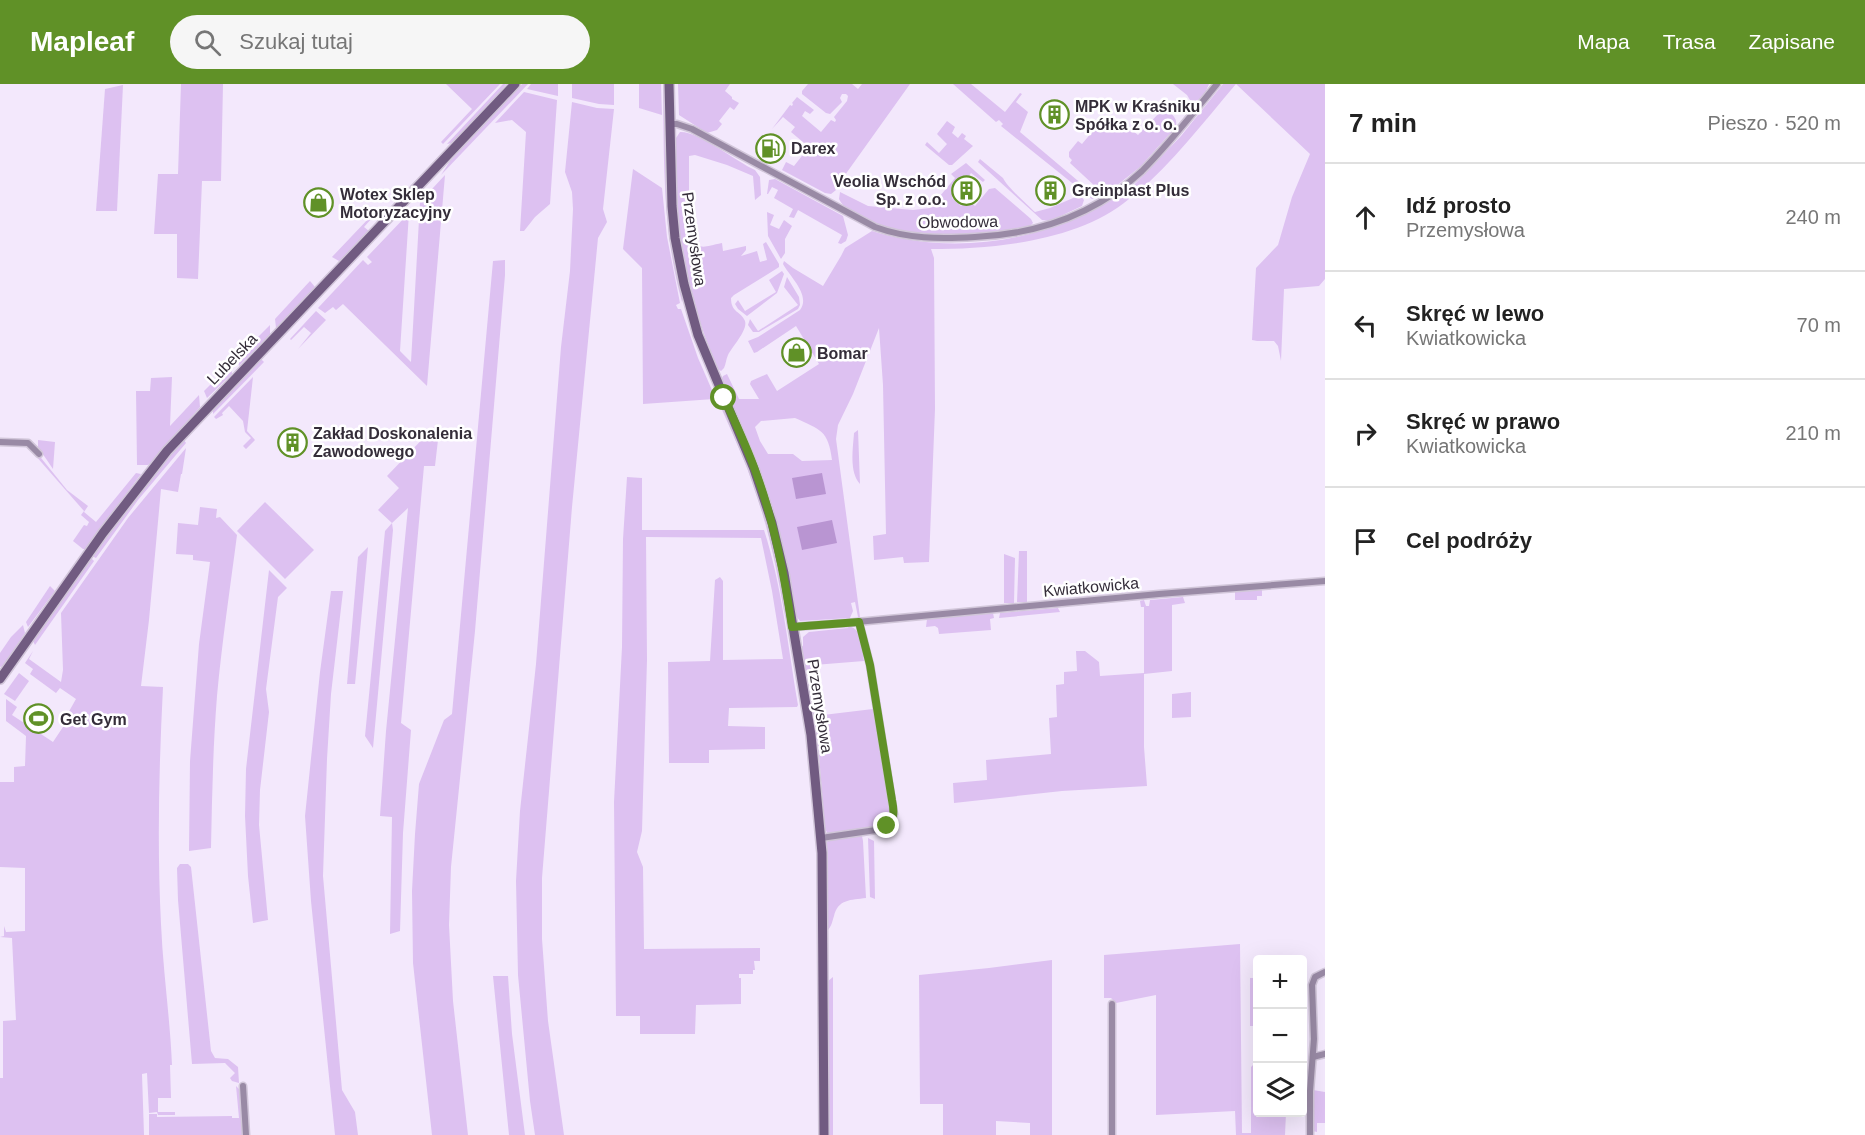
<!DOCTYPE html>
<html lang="pl">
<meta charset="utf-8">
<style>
body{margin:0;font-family:Helvetica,sans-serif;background:#f6f6f6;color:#222}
.controls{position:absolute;right:18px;bottom:18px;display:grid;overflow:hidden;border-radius:6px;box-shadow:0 6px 24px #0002}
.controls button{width:54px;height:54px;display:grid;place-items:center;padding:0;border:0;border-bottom:2px solid #e0e0e0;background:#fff;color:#222;font:30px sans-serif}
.stop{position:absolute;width:18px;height:18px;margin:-14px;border:4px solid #609127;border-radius:50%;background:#fff}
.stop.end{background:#609127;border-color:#fff;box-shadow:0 2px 6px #0008}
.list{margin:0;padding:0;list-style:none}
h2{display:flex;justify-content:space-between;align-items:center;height:78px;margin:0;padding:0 24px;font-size:26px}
h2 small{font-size:20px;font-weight:400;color:#767676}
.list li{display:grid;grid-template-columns:39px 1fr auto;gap:18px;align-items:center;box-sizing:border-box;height:108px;padding:0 24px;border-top:2px solid #e0e0e0}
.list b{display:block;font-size:22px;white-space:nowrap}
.list p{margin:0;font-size:20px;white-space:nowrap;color:#767676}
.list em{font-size:20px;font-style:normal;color:#767676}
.icon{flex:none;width:33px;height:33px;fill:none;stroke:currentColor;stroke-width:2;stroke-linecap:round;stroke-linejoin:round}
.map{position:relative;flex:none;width:1325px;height:1051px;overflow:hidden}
header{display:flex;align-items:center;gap:36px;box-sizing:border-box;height:84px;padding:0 30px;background:#609127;color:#fff}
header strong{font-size:28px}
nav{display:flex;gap:33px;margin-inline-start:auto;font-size:21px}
.search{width:420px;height:54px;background:#f6f6f6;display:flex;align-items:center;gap:15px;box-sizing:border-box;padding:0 21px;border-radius:33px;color:#767676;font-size:22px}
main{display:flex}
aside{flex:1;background:#fff}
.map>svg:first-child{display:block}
.green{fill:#ddc1f1;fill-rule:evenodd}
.water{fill:#b995d2}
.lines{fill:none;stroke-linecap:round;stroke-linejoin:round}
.street-casing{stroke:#d1c6d9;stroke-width:9}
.secondary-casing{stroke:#d1c6d9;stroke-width:12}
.street{stroke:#998aa5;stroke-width:6}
.secondary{stroke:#715b81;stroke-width:9}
.route{stroke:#609127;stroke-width:8}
.labels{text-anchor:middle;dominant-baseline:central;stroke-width:5;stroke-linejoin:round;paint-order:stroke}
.poi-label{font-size:16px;font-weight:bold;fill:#342d39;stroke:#fff;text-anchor:start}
.street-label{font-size:16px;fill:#342d39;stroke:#fff}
</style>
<header>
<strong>Mapleaf</strong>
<div class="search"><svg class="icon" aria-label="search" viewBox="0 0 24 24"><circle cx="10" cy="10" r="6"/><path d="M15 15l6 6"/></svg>Szukaj tutaj</div>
<nav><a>Mapa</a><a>Trasa</a><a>Zapisane</a></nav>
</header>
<main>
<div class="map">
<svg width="1325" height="1051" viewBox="0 0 1325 1051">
<rect width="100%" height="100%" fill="#f3e8fc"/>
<g class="green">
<path d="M181 0H223L221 97H202L198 195 177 194V150H154L158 90H178Z"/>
<path d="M446 0H500L443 60 441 58 472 25Z"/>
<path d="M503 0H506C493 21 470 41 452 59L447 60Z"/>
<path d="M522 0H528L441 91 450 77Z"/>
<path d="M531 0H558V12L527 5Z"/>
<path d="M572 0H614V21L599 20 572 14Z"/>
<path d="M639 0H661L662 31 639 24Z"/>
<path d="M663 0H665C666 72 662 146 683 215L682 218C662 147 664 73 663 0Z"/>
<path d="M678 0H730L725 7 732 13V15L739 19 734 26 730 23 719 37 722 40 717 46 707 49 679 31Z"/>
<path d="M808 0H852L858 5 862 0H910L835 105 836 106 831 110 825 109 782 86 786 78 794 82 809 63 791 48 795 43 783 33 772 45 790 21 792 22 793 20 792 19 797 13 814 26 810 30 805 27 802 32 821 48 831 36 835 38 836 36 834 33 847 17 848 12 846 10H842L840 14 842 18 830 30 826 29 802 10V7Z"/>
<path d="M953 0H971L1005 28 1020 9 1022 10 1016 18 1028 28 1020 48 1090 107 1094 114 1092 115 1001 42 1003 40 999 36 996 38Z"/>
<path d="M1173 0H1209C1205 9 1202 19 1190 16L1187 11Z"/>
<path d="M1223 0H1325V195L1319 202 1284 205 1281 277 1278 262 1274 257H1257L1252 256 1256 184 1278 161 1292 113 1310 70 1236 0C1203 39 1173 78 1135 111L1131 104 1181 52Z"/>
<path d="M123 1 117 127H96L105 5Z"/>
<path d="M524 8 557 16 550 120 535 133 524 147H520L526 48 512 36 495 39Z"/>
<path d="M572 18 597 24 614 25 603 125 607 138 598 154 572 423 542 794V855L548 937 564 1051H535L530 1017 518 891 516 797 520 727 536 580 561 263 570 187 573 125 572 108 565 88Z"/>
<path d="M1162 26H1167C1173 31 1179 36 1175 44L1140 83 1111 106 1105 108 1096 103 1070 79 1072 76 1069 73V68L1078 57 1082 60 1097 42 1094 39 1095 36 1099 39 1103 35 1118 46 1124 40 1138 51Z"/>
<path d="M947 37 955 43 952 49 958 54 962 49 966 52 964 55 973 62 952 81H949L925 61 927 58 939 69 947 60 937 50Z"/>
<path d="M680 48C698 47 737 78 755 86L760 93 761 111 755 116 753 92 727 81 695 71 689 72V121L683 125 685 148H689C700 168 701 163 722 159L723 167 746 162V166L741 172 757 167 760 178 767 176 763 160 766 158 779 180V183L776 185 734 211 731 214C731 229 741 227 745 237 748 246 732 263 728 271 726 275 726 280 724 284L721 287 718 285C697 236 681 182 677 129 676 107 676 86 675 64L676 54Z"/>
<path d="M980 75 1003 94C1007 103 1027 120 1035 128L1050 124 1080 111 1084 116 1082 122 1050 137 1042 136 978 78Z"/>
<path d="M966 79 985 96 983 98 971 89 952 114 961 122 967 115 975 122 989 105 995 104 1031 135 1033 139 1030 142C994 154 927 154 891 145 880 142 871 136 861 131 852 127 843 124 839 115L840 108 868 122 913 126 930 124 955 94 951 90Z"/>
<path d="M633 85 662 104 667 153 680 219 676 221 678 225H681L698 274 715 313 714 315 643 320 642 184 623 165Z"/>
<path d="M445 91 427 302 343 220 336 226 333 223 325 229 318 224 363 176 368 181 372 178 367 173 409 129 400 267 411 278 420 118Z"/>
<path d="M775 95 843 132 848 151 846 157 841 160 838 159 842 151 798 126 794 134 789 133 793 125 774 114 778 106 772 103 768 110H767L769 96Z"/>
<path d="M1115 111 1122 113 1124 111 1129 115C1079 157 995 165 931 165L934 174 935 325 929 478 904 479 903 473 874 476 873 452 886 450 883 301 879 244 853 310 838 341 836 355 860 533H858L855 518 851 519 853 527 850 534 800 537 796 532 785 470 762 392 721 296 723 292 727 290 739 315H759L750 300 751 297 767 290 777 307 819 280 796 242 757 268 754 269 748 257 758 253 800 226C811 211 790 193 783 180L784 177 793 184 823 202 841 172 845 164 872 147C951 172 1047 159 1115 111ZM795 334C821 346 828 346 832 376L802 377 793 370H768L760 357 755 343 761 337Z"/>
<path d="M767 128 774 131 770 141 779 145 784 136 792 142 785 155V169L781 175 768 152Z"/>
<path d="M370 133 372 134 364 143 369 147 341 176 339 177 332 173Z"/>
<path d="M505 176V191L475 547 451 783 449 841 453 917 468 1051H432L413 879 412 807 415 750 419 700 444 636 452 630 493 177Z"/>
<path d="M782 187 784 190 777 209 747 232 738 225 735 220 738 216 745 227 776 208 769 196Z"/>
<path d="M787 193 799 213 800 221 798 225 759 248H753L748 241 750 235 758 247 798 221 784 203Z"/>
<path d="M310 197 315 203 276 244 275 235Z"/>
<path d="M316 227 326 236 298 265 311 249 304 243 291 256 290 255Z"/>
<path d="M270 241V251L239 282 238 273Z"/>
<path d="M261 275 264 278 213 330V325Z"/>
<path d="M231 280 232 290 207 314 204 307Z"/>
<path d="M172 293 170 342 199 311 200 323 152 378 148 381H137L136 307H150L151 294Z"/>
<path d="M253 293 247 347 255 356 246 365 243 362 251 354 245 348 243 337 229 322 222 329 223 331 216 335 214 333Z"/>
<path d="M719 319 721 320C750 387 781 459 785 534 778 490 769 446 754 404 745 375 731 347 719 319Z"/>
<path d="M434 343 439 347 435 382H424L401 639 411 646 403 749 400 847 390 850 392 733 380 732 386 647 408 424 392 439 393 446 373 664 365 652 385 447 392 439 378 426 399 404 387 392Z"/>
<path d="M858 346 860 400C849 388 853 364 854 349Z"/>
<path d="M38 356 55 358 53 385 38 363Z"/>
<path d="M184 356 186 359 138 416 96 474 92 472 145 402Z"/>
<path d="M0 360H27L33 364 67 406 88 422 84 428 96 438 136 389 141 390 85 465H83L73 457 84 441 87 442 89 438 81 431 84 427 28 363 0 361Z"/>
<path d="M186 364 182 390H181L178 408 161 405 149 536 141 602 163 603C159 682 157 761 161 840 163 887 170 934 172 981H170L171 1014H158V1028H175V1031H158L157 1028 149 1029 147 989 142 990 144 1051H0V994H3V937L16 936 12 854 0 853 4 852V842L6 848 25 847V784L0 783V698H14V683L25 682 26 652 6 637V615L17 623 12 631 53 658 65 640 63 638 76 615 60 604 56 609 30 590 33 585 25 579 33 567 29 575 61 598 63 586 61 529 128 434Z"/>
<path d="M627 393 642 394V446H764C782 502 788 563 798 621L797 623 729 624 728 642 765 643V665L709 666V679H669L668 578 710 577 715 496 720 493 723 497V576L783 575 772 507 761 454 646 453 647 576 642 747 637 768 643 783 644 865 760 864V877H754L755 886H753V890H739V894H741V920L696 921 695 950H640V932H616L614 718 622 563 623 455Z"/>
<path d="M265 418 314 466 285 495 237 447Z"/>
<path d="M200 423 217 425 216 434 220 433 237 451C230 505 222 558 217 612 213 662 212 713 211 764L189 767 190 677 199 560 210 478 193 476V471L176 470 178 439 198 441Z"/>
<path d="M368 463 355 600H347L358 473Z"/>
<path d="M1019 467H1027V518H1017Z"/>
<path d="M1004 470 1015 474 1014 519H1004Z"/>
<path d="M91 474 94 477 35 561 33 557Z"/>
<path d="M269 486 287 504 278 513 266 605 269 628 260 706 259 741 268 836 253 839 248 792 245 732 246 685Z"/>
<path d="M50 502 55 507 28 543 26 538Z"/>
<path d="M1262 506V512H1257V516H1235V508Z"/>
<path d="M331 507H343L331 610 327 675 323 792 342 1006 355 1028 358 1051H335L311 817 305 732 320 588Z"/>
<path d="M1183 513 1185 519 1172 521V587L1144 590V663L1147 702 1062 707 954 719 953 699 987 696 986 676 1051 670 1049 634 1057 633 1056 601 1064 600V588L1077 587 1076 567H1085L1099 578 1100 592 1144 589V523H1141L1140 517 1144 516 1146 522H1149L1150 516Z"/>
<path d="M1058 524 1060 528 999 534 1000 529Z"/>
<path d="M993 529 994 534 990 535 991 546 939 550 938 544 935 542 926 543 927 535Z"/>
<path d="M23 541 25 549 3 582 0 583V569L11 553Z"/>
<path d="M849 542C863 546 862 564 864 577L814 581 822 625 823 631 873 625 891 727 889 737 883 742 828 750 825 745 819 671 801 563 803 562V553L809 548 848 544Z"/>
<path d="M19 589 29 597 15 617 4 610Z"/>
<path d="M1191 608V633L1172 634V610Z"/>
<path d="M858 751 862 752 863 757 866 814C851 816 838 815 834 832 832 838 832 841 828 846L827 758 831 754Z"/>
<path d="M868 754 874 757 875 815 870 813Z"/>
<path d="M180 780H188L191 783 211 967 215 974 228 975 238 983 239 999 232 997 230 994 235 989 225 979 192 980 178 816 177 784Z"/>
<path d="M1240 860 1242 1049H1251V983L1257 977 1258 1028 1286 1029 1285 1051H1236L1235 1027 1156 1031V911L1116 919 1111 914H1104V871Z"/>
<path d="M1052 876V1051H1030V1039L996 1037V1051H943V1020H920L919 891 989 884Z"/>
<path d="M493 892H508L512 950 525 1051H509Z"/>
<path d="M833 893V1051H828L827 898Z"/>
<rect x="1250" y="894" width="7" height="48"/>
<path d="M236 1002 240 1006 243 1051H149V1030H157V1033L232 1032V1034H239Z"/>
<path d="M1313 1006 1325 1008V1039H1317V1048L1313 1047Z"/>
</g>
<g class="water">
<path d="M822 389 826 410 796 415 792 394Z"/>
<path d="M832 436 837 459 802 466 797 443Z"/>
</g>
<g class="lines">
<defs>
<g id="street">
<path d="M670 40H677L692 45 875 143C908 155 939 155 975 153 1037 150 1096 130 1142 87 1169 60 1193 29 1217 0"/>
<path d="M0 358 28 359 39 370"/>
<path d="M792 543 846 539 1159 510 1325 497"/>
<path d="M821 754 883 745 891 739 894 730 870 581 859 538"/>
<path d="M1112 920V1051"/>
<path d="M1313 973 1325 970"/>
<path d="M243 1002 246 1051"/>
<path d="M1310 1051V1007L1314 955 1312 901 1315 893 1325 888"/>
</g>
<g id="secondary">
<path d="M669 0 672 122 675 154 684 200 698 251 754 385 772 439 784 489 811 651 822 769 824 1051"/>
<path d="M0 595 103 449 167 367 515 0"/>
</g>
</defs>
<use href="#street" class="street-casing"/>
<use href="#secondary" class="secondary-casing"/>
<use href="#street" class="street"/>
<use href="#secondary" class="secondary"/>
</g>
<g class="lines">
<path class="route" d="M724 314C735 338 746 361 755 386 774 437 784 489 792 543L859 538 870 581 892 716C894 726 895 735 887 742"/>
</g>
<defs>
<symbol id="building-ring" viewBox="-11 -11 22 22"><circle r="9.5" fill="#fff" stroke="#609127" stroke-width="1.5"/><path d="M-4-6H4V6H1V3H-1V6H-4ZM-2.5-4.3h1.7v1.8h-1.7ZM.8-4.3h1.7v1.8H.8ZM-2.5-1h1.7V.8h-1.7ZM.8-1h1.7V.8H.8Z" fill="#609127"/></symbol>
<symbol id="fuel-ring" viewBox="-11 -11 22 22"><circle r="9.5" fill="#fff" stroke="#609127" stroke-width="1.5"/><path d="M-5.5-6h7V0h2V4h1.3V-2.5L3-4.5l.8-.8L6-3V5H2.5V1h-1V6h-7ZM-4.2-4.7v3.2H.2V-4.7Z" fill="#609127"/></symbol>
<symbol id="shop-ring" viewBox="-11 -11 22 22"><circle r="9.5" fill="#fff" stroke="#609127" stroke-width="1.5"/><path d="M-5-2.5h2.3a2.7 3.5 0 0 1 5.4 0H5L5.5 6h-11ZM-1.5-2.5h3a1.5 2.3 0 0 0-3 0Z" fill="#609127"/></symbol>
<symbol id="stadium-ring" viewBox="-11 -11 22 22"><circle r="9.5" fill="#fff" stroke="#609127" stroke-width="1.5"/><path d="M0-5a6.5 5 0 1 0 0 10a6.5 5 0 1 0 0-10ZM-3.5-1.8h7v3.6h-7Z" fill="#609127"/></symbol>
</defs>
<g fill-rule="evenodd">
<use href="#building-ring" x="1038" y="14" width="33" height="33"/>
<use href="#fuel-ring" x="754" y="48" width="33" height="33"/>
<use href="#building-ring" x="950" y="90" width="33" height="33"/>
<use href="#building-ring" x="1034" y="90" width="33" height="33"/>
<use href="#shop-ring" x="302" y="102" width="33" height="33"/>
<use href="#shop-ring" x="780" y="252" width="33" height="33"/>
<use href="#building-ring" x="276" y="342" width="33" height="33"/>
<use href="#stadium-ring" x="22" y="618" width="33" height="33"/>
</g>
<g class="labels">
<g class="poi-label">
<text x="1075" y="22">MPK w Kraśniku<tspan x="1075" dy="18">Spółka z o. o.</tspan></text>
<text x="791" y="64">Darex</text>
<text x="946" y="97" text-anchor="end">Veolia Wschód<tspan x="946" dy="18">Sp. z o.o.</tspan></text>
<text x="1072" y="106">Greinplast Plus</text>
<text x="340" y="110">Wotex Sklep<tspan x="340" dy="18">Motoryzacyjny</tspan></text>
<text x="817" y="269">Bomar</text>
<text x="313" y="349">Zakład Doskonalenia<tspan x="313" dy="18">Zawodowego</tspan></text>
<text x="60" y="635">Get Gym</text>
</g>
<g class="street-label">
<text transform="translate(958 138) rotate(-1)">Obwodowa</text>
<text transform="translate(694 155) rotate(82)">Przemysłowa</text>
<text transform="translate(232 275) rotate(-46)">Lubelska</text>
<text transform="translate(1091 503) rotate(-5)">Kwiatkowicka</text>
<text transform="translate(820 622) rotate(81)">Przemysłowa</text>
</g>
</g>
</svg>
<div class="controls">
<button>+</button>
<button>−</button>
<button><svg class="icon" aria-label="layers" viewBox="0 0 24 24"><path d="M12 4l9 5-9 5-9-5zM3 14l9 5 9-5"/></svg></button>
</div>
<div class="stop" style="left:724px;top:314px"></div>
<div class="stop end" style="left:887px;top:742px"></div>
</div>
<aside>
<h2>7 min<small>Pieszo · 520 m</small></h2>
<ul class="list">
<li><svg class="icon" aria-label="ahead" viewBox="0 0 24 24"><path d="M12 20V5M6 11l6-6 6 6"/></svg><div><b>Idź prosto</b><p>Przemysłowa</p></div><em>240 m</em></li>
<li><svg class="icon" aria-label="left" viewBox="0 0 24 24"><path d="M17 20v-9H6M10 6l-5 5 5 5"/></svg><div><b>Skręć w lewo</b><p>Kwiatkowicka</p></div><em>70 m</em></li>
<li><svg class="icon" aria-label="right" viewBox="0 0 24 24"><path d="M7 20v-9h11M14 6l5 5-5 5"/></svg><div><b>Skręć w prawo</b><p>Kwiatkowicka</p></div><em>210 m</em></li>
<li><svg class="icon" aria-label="arrive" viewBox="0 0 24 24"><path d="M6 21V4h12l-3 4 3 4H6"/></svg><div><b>Cel podróży</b></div></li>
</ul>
</aside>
</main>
